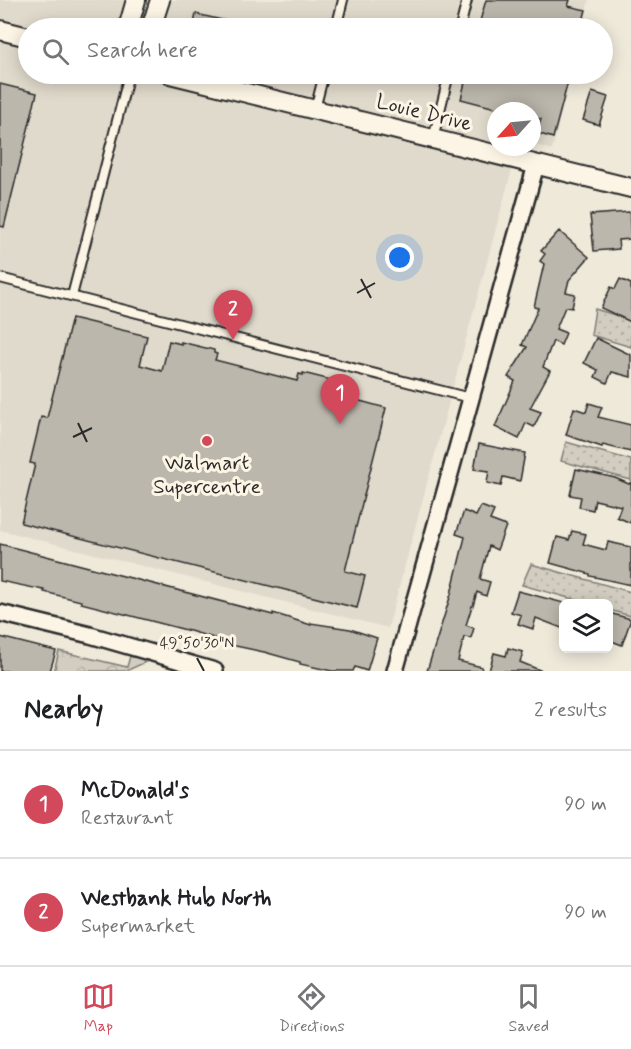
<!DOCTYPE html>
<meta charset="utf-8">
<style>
body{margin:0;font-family:Mynerve,sans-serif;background:#f2f2f2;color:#202124}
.controls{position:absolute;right:18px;bottom:18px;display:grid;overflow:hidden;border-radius:9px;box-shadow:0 3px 15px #0003}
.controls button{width:54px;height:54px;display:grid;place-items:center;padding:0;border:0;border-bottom:2px solid #e0e0e0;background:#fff;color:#202124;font:30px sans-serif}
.compass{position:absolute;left:487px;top:102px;width:54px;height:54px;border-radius:50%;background:#fff;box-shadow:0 3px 15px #0003;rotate:243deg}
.you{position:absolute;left:400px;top:258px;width:21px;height:21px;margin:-15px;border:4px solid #fff;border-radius:50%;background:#1a73e8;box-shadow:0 0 0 9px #1a73e833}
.badge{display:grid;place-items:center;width:39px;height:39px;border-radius:50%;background:#d1495b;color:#fff;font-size:20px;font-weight:700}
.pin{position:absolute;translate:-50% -50px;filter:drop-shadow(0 2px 3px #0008)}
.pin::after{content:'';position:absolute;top:32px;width:21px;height:18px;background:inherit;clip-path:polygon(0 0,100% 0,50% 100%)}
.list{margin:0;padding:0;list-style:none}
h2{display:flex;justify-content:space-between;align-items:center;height:78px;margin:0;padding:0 24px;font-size:26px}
h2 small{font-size:20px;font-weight:400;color:#757577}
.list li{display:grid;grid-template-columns:39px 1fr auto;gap:18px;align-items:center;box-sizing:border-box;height:108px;padding:0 24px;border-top:2px solid #e0e0e0}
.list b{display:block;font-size:22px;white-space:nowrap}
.list p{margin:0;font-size:20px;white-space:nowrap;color:#757577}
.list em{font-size:20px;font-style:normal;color:#757577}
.icon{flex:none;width:33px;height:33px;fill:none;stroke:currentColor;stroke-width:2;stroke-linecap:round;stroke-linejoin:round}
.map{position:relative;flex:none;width:631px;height:671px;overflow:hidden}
.search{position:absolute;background:#fff;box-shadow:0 3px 15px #0003;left:18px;right:18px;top:18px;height:66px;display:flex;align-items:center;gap:15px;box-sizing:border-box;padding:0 21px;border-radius:33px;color:#757577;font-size:22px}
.sheet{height:294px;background:#fff}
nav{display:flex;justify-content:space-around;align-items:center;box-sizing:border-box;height:84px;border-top:2px solid #e0e0e0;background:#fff;font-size:16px;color:#757577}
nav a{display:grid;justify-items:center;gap:3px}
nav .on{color:#d1495b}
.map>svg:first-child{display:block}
.built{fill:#e0dacc}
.grass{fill:url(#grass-dots);stroke:#7e7c76;stroke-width:1.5}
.forest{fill:url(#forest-crowns);stroke:#7e7c76;stroke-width:1.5}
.building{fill:#bcb7ac;stroke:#2b2b2b;stroke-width:1.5}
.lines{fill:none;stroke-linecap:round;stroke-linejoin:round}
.service-casing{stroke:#2b2b2b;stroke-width:12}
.minor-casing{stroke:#2b2b2b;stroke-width:20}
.tertiary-casing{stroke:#2b2b2b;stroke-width:22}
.service{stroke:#fcf5e5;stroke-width:8}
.minor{stroke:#fcf5e5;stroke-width:15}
.tertiary{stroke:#fcf5e5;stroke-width:18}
.ticks{fill:none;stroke:#2b2b2b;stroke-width:2}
.poi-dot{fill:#d1495b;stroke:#fcf5e5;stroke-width:2}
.labels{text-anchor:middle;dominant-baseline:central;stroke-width:6;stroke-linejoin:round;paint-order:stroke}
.street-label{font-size:21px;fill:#2b2b2b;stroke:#fcf5e5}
.poi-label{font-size:21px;fill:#2b2b2b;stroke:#fcf5e5}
.ticks-label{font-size:15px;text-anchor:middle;fill:#2b2b2b;stroke:#fcf5e5;stroke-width:6;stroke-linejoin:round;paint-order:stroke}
</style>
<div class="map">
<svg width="631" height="671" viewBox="0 0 631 671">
<defs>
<pattern id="grass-dots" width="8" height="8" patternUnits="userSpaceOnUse" patternTransform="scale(1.5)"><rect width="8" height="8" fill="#d2cdc0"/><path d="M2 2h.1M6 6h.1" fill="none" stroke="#b4b0a5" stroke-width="1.8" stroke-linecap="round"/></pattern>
<pattern id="forest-crowns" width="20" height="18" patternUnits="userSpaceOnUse" patternTransform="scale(1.5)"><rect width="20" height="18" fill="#d2cdc0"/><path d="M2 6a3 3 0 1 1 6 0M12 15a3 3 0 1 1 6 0" fill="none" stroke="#b4b0a5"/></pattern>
</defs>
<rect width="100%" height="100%" fill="#efe9da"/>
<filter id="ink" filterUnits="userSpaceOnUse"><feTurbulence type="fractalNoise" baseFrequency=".0167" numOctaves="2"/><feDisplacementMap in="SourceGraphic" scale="12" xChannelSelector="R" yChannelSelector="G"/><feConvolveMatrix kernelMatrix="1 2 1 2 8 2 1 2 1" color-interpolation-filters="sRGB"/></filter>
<g filter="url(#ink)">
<path class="built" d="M0 0H589L582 28H28V74H571L552 150 532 144V111H496V147H518L388 628 0 530Z"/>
<g class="grass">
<path d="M595 309 631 320V347L591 335Z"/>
<path d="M566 442 631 460V480L561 461Z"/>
<path d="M531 564 631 592V616L609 610 608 604 587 603 522 585Z"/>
</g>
<path class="forest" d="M59 651 127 667 130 656 150 660 126 671H54Z"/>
<g class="building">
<path d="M486 0H570L568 6 586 10 581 28H478Z"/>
<path d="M196 14 240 24 239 28H193Z"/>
<path d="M467 74H570L553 138 537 133 541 119 532 117V111H507L461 99Z"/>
<path d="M0 84 37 93 4 227 0 226Z"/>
<path d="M592 92 608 97 599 125 583 120Z"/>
<path d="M629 212 631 239 618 240 619 249 594 251 590 215Z"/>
<path d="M559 231 589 257 569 280 566 292 575 294 572 308 565 307 556 329 566 333 561 345 553 341 543 367 550 371 530 408 541 412 534 427 526 423 519 439 495 427 515 381 508 377 527 347 522 345 538 308 534 307 544 264 540 261 545 254 541 251Z"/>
<path d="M620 279 631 284V322L601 308 611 287 615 289Z"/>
<path d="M72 318 147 336 140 365 162 371 169 341 181 344V342L214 350V353L217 354 215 360 297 381 299 374 303 375V373L335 381V383L351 388 349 398 386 408 345 571 365 576 357 608 21 523 35 464 30 463 41 417 47 418Z"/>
<path d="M596 338 631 355V377L612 372 607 383 595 377 598 370 584 363Z"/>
<path d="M589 403 602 407 598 417 631 425V452L603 445 602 447 566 435 574 408 586 412Z"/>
<path d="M479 444 525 453 520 481 503 477 501 486 487 483 489 471 474 469Z"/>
<path d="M576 469 615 478 629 484 631 482V523L617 517 621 506 595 500 593 510 579 507 581 497 570 495Z"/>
<path d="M481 506 494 511 490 520 506 526 497 550 489 546 480 579 490 582 486 596 477 592 473 606H472L466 625 474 628 471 638 464 637 458 661 482 667 481 671H427L451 594 465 537 456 534 464 511 476 516Z"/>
<path d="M572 531 586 534 583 544 606 550 608 542 631 547V585L590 576V574L550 563 557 537 569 540Z"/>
<path d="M0 544 273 615V613L311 625V623L350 629 377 638 367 671 355 667 353 671H332L300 664V662L264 652 226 644 227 642 190 631 81 603V601L44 592V590L0 581Z"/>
<path d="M518 591 564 603V629L536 618 533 629 518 624 521 615 511 612Z"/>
<path d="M609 613 631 619 622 645 609 640Z"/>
<path d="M0 637 56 651 50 671H0Z"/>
<path d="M508 648 523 652 520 662 542 671H489L494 653 506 656Z"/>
</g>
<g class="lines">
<defs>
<g id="service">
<path d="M336 28 343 0"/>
<path d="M460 28 467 0"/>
<path d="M315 109 324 74"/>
<path d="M433 139 449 74"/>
<path d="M0 278 470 398"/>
<path d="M72 296 129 74"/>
</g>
<g id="minor">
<path d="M0 613 90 635 215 671"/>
<path d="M395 671 536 165"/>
</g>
<g id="tertiary">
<path d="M128 28 136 0"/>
<path d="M151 28 160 0"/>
<path d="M0 30 28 37"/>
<path d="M170 74 631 188"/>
</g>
</defs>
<use href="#service" class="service-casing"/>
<use href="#minor" class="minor-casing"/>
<use href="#tertiary" class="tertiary-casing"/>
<use href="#service" class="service"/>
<use href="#minor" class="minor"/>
<use href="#tertiary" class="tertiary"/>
</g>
</g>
<path class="ticks" d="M361 279 371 298M357 293 375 283M78 423 87 442M73 437 92 428M197 658 204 671"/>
<circle class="poi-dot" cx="207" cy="441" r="6"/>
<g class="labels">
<g class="street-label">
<text transform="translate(424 113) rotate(14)">Louie Drive</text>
</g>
<g class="poi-label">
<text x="207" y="463">Walmart<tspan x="207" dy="24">Supercentre</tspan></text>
</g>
</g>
<g class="ticks-label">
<text x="197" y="648">49°50'30"N</text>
</g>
</svg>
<div class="controls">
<button><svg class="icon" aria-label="layers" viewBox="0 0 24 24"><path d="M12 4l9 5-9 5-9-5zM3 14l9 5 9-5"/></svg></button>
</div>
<svg class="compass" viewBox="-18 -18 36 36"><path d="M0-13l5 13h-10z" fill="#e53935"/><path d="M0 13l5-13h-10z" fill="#757577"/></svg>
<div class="you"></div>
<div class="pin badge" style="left:340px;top:424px">1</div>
<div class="pin badge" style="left:233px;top:340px">2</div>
<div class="search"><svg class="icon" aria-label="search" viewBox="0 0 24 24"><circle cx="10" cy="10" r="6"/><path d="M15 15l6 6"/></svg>Search here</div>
</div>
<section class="sheet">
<h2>Nearby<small>2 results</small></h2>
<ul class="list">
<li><span class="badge">1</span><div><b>McDonald's</b><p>Restaurant</p></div><em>90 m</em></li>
<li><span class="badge">2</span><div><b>Westbank Hub North</b><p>Supermarket</p></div><em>90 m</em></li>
</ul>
</section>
<nav>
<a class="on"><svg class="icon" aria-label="map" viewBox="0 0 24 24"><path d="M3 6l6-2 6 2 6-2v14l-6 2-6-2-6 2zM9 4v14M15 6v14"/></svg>Map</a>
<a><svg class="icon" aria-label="directions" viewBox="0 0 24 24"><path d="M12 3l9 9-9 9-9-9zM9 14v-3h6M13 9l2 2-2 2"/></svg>Directions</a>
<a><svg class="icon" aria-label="saved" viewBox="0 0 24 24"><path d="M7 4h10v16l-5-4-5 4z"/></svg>Saved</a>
</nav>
